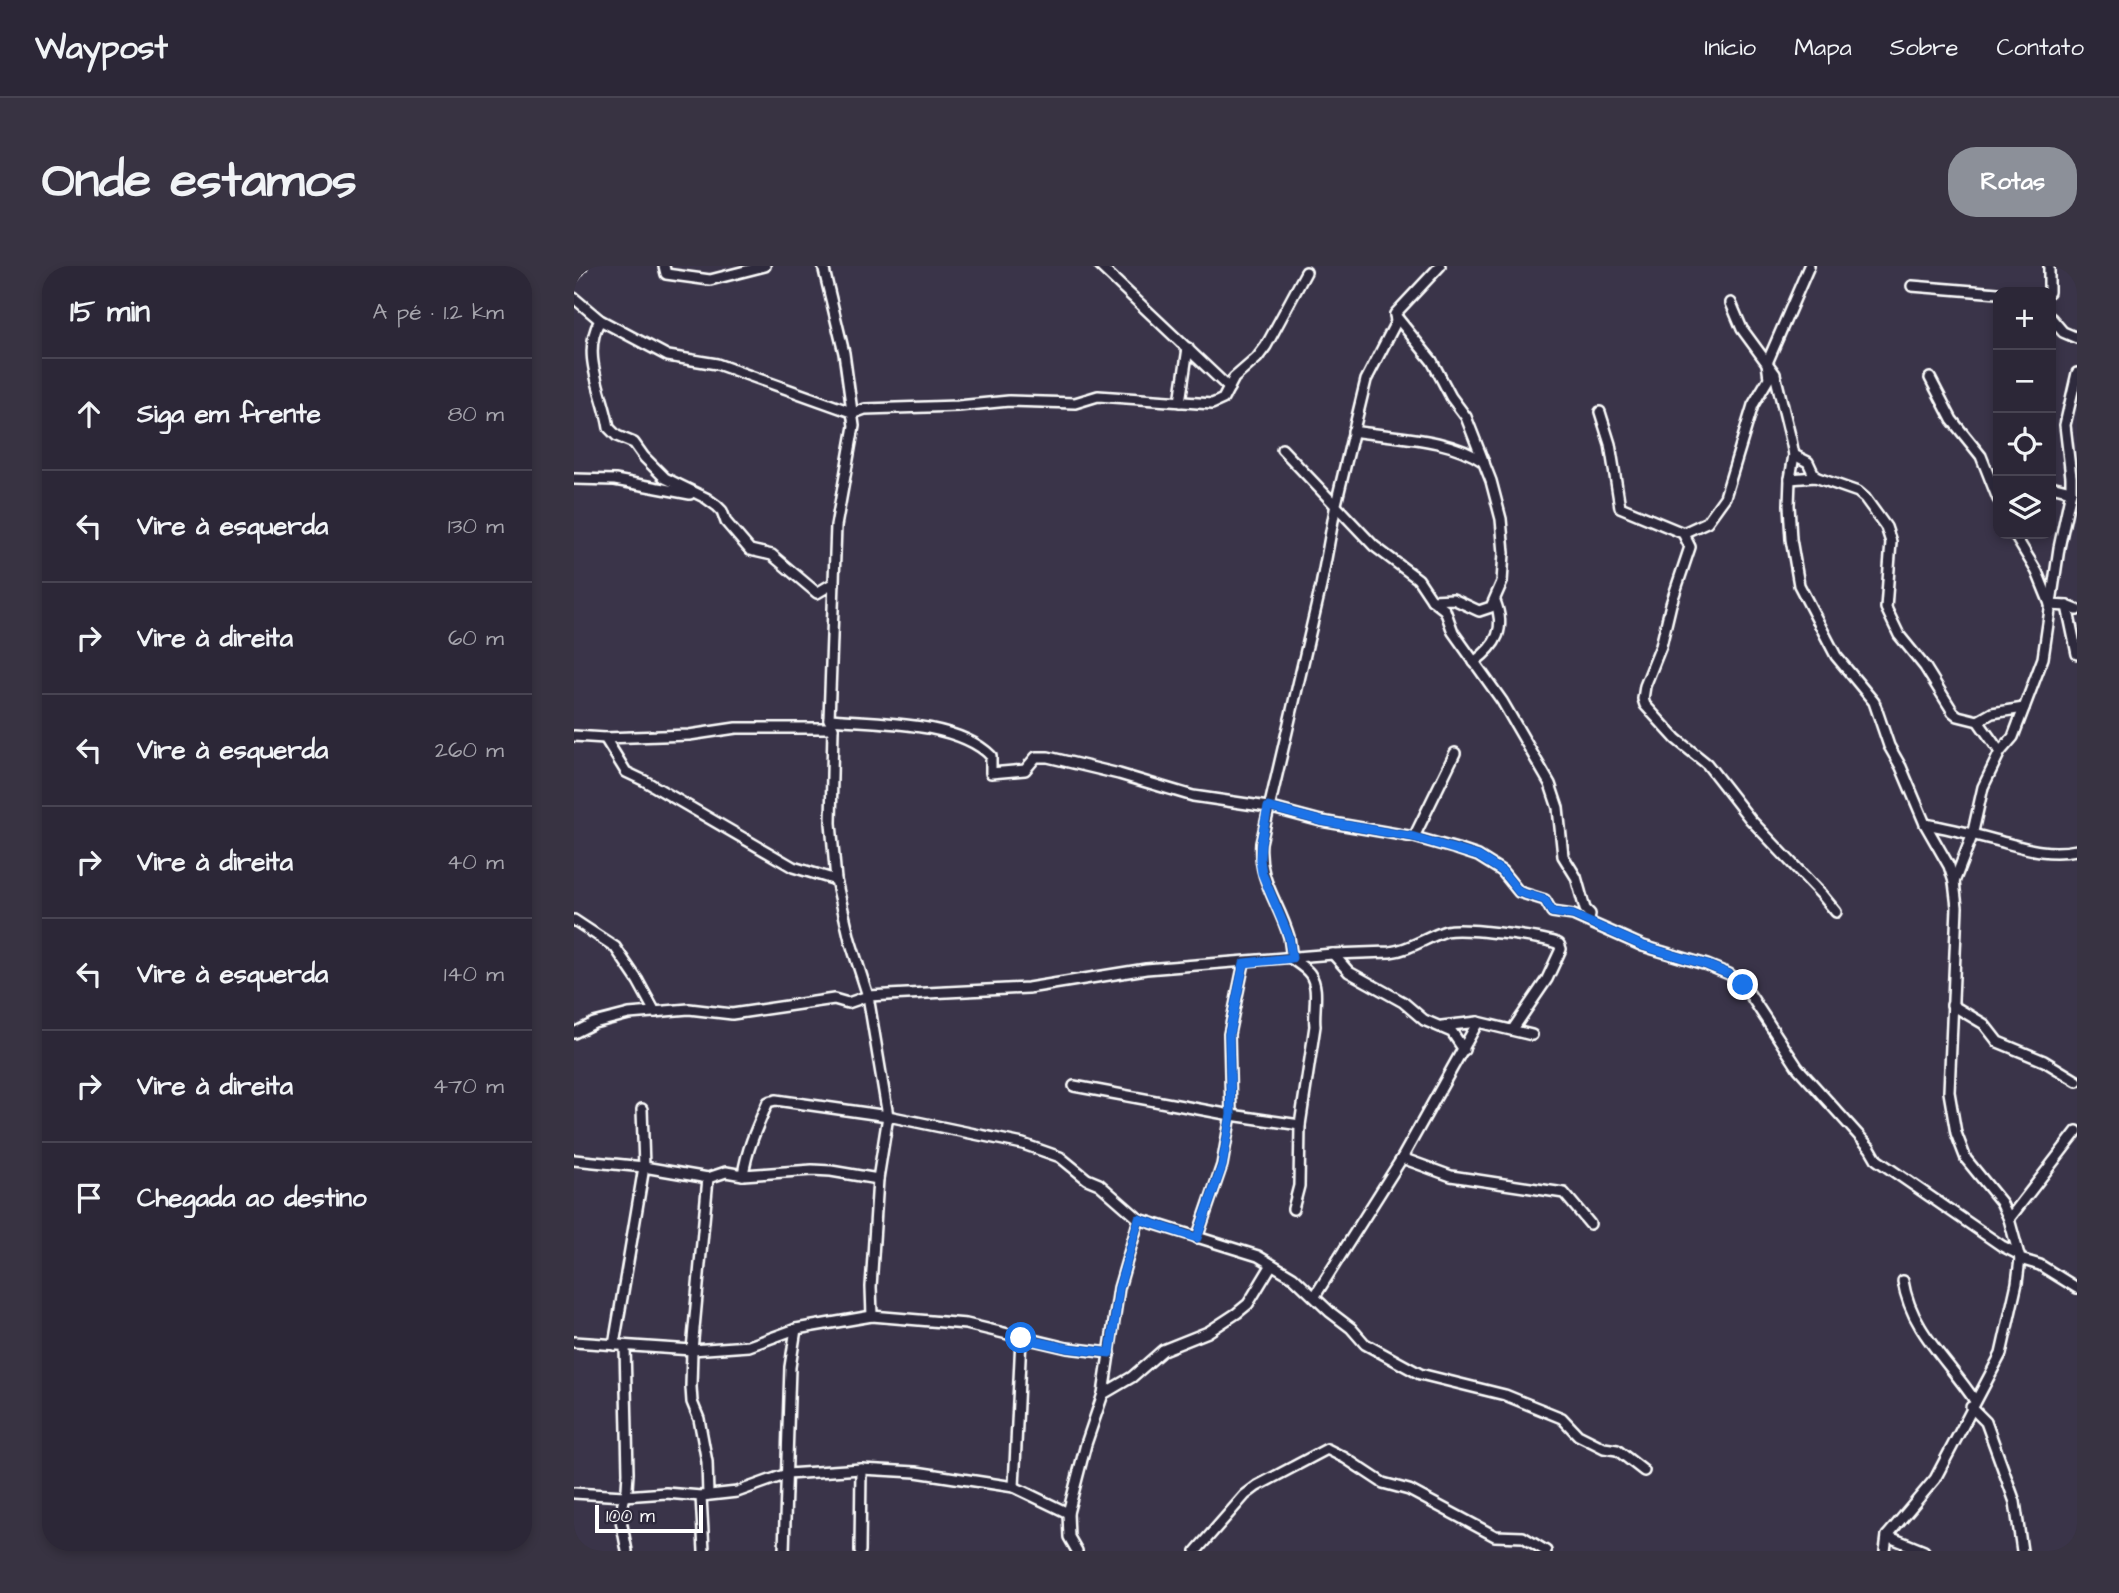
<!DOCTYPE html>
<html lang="pt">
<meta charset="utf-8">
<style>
body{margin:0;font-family:"Architects Daughter",sans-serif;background:#383342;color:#f1f3f6}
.controls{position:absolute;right:21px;top:21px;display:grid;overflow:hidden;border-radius:14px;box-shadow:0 4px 10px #0003}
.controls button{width:63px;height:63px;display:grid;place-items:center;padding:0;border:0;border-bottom:2px solid #484452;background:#2c2737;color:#f1f3f6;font:35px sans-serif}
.scale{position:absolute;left:21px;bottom:18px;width:108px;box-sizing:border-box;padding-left:7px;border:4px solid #fff;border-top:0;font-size:19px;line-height:24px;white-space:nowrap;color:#fff;-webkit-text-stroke:5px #2f2a3d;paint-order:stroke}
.stop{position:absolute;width:21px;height:21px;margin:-16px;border:5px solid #1a73e8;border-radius:50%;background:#fff}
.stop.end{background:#1a73e8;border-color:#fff;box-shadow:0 2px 7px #0008}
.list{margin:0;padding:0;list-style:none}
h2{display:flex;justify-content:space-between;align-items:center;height:91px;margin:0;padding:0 28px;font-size:30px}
h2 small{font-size:23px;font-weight:400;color:#a6a5ad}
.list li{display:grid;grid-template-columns:46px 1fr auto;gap:21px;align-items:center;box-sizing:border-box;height:112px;padding:0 28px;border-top:2px solid #484452}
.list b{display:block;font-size:26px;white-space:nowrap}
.list em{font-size:23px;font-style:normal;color:#a6a5ad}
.icon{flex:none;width:38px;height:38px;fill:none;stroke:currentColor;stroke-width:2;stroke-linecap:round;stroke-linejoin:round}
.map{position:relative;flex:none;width:1503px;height:1285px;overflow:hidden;border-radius:28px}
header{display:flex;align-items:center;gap:42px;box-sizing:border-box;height:98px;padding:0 35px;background:#2c2737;border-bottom:2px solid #484452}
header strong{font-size:33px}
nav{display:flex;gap:38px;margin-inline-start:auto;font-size:24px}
.intro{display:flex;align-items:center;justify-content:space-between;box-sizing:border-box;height:168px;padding:0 42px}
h1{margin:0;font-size:49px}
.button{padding:18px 32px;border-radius:28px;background:#8c9099;color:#fff;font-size:24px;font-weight:700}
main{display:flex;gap:42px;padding:0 42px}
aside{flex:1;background:#2c2737;border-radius:28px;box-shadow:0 4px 10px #0003}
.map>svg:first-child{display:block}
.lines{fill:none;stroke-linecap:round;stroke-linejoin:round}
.street-casing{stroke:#fff;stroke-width:14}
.street{stroke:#2f2a3d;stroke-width:9}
.route{stroke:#1a73e8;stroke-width:9}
</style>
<header>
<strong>Waypost</strong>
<nav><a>Início</a><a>Mapa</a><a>Sobre</a><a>Contato</a></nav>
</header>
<div class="intro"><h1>Onde estamos</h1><a class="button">Rotas</a></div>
<main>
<aside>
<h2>15 min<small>A pé · 1.2 km</small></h2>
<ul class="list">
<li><svg class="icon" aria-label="ahead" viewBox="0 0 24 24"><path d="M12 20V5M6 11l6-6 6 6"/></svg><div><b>Siga em frente</b></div><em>80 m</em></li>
<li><svg class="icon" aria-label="left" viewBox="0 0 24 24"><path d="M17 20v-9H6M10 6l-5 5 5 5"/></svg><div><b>Vire à esquerda</b></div><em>130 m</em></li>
<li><svg class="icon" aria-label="right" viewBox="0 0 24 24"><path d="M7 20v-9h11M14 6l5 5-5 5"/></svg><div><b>Vire à direita</b></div><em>60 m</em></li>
<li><svg class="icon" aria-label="left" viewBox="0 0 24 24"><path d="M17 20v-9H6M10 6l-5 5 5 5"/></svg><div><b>Vire à esquerda</b></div><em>260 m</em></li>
<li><svg class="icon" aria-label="right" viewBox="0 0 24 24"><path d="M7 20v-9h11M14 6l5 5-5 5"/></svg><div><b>Vire à direita</b></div><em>40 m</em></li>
<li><svg class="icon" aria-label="left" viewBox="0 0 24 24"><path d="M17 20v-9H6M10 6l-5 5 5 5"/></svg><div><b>Vire à esquerda</b></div><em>140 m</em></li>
<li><svg class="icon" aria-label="right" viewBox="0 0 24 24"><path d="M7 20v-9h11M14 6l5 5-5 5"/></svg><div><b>Vire à direita</b></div><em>470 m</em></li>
<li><svg class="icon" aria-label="arrive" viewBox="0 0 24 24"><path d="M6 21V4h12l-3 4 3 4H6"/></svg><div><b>Chegada ao destino</b></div></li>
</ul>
</aside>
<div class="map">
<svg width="1503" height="1285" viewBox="0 0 1503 1285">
<rect width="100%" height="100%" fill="#3a3449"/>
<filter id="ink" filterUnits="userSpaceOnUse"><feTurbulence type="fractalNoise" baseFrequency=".0143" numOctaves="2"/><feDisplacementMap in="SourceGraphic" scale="14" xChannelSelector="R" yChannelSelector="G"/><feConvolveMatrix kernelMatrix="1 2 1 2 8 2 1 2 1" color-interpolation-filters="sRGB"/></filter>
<g filter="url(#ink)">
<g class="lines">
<defs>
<g id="street">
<path d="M90 0 92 8 136 14 191 0"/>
<path d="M249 0 270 87 280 160 262 260 255 453 259 462 257 557 262 614 276 674 294 730 314 850 304 913 297 1021 298 1050"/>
<path d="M526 0 655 122"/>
<path d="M1475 0V26"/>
<path d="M0 10 8 0"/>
<path d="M1338 20 1424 27"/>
<path d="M0 32 26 54 94 90 143 98 280 147 291 143 384 140 435 135 501 137 524 130 638 138 649 133 660 112 683 92 692 80 732 6"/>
<path d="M1157 37 1168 63 1201 108 1217 174 1220 189 1216 213 1215 239 1217 273 1225 319 1262 390 1300 436 1315 480 1327 501 1351 558 1375 600 1380 616 1383 641 1375 826 1382 867 1392 893 1427 936 1435 953 1446 993 1443 1017 1427 1088 1361 1213 1313 1270 1311 1285"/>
<path d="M821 49 858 95 877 131 892 151 917 215 927 253 930 287 928 316 917 341 905 345 879 333 858 334"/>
<path d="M1477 52 1489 66 1503 72"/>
<path d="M26 54C6 90 30 127 35 162L43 170 60 177 70 191 91 212 132 232 143 240 148 245 152 256 176 284 198 289 243 327 260 317"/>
<path d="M1356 112 1378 154 1407 190 1424 233"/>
<path d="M606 136 614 82"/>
<path d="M1026 146 1036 178 1046 241 1109 267 1116 281 1097 338 1087 380 1071 420 1069 433 1071 439 1102 473 1133 498 1176 553 1248 629 1262 646"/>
<path d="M779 165C821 172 874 171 910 196"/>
<path d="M708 183 800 280 844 313 858 334 871 344 879 366 928 435 976 518 984 542 989 590 1002 611 1011 643 1016 648 1015 655"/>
<path d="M1220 189 1234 196 1241 211"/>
<path d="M0 213 41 214 116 228"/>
<path d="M1216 213 1241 211 1284 226 1291 232 1312 261 1317 276 1312 342 1325 369 1351 401 1379 446 1384 450 1404 455 1426 486"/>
<path d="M1477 220 1497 225"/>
<path d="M1109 267 1133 256 1151 231 1179 139 1195 112 1193 97 1235 0"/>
<path d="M1440 268 1463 306 1476 338"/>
<path d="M1476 339 1493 340 1503 344"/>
<path d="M1493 340 1503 388"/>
<path d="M900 396C923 379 932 363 921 335"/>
<path d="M255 453C301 457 383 455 417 490V507L451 504 462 491H474L545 508 619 530 694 541 747 555 840 571 883 583 904 590 928 605 945 626 971 634 978 646 999 649 1069 680 1133 699 1155 708 1169 718 1224 802 1296 882 1303 894 1428 980 1442 987"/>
<path d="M1404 455 1418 447 1450 442"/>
<path d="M0 470 31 472 115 469 162 462H259"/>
<path d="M31 472 52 506 71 515 219 601 262 614"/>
<path d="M1351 558C1375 562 1398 568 1421 574 1451 582 1472 590 1503 584"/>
<path d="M840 571 881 487"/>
<path d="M1380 616 1398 570 1409 521 1426 486 1439 471 1469 392 1485 282 1497 225V211L1491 159 1503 107"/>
<path d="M0 654 41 681 64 715 81 746"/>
<path d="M759 688 775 706 829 736 850 754 878 766 890 784"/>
<path d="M1378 739 1410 758 1424 776 1470 795 1503 815"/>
<path d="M868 760 904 756 958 769"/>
<path d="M0 767 20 757 55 748 115 743 158 748 260 733 274 737 294 730 454 722 572 703 759 688 816 686C836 684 853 671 872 665 887 661 971 671 985 678L987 683 973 713 939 763"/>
<path d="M500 820 657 849 726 859"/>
<path d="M828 892 877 910 990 927 1016 958"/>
<path d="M0 894 70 901 134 912 152 906 169 909 238 904 257 905 304 913"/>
<path d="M169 909C173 882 183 861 194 836L202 834 314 850 449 878 486 891 513 913 525 918 565 953"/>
<path d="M719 943 725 920 726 859 741 760C739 744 746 722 736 708 732 702 723 697 718 693 717 685 716 678 715 671 705 636 684 615 687 577L747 320 762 238 792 114 822 56 821 48 866 0"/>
<path d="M1435 953 1503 865"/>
<path d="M623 972 648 899 657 849 655 768 670 697"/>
<path d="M1446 993 1466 999 1503 1022"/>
<path d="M1329 1015C1337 1065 1375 1095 1401 1135"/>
<path d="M741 1030 828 892 904 756"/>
<path d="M0 1076 118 1084 175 1080 222 1063 298 1050 392 1058 493 1082 536 1087"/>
<path d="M40 1079 70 901 68 843"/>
<path d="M51 1080 54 1207 53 1223 46 1249 53 1285"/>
<path d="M529 1128 558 1111 589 1084 634 1066 663 1047 674 1038 697 1000"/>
<path d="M1397 1141 1412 1156 1441 1236 1448 1285"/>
<path d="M440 1221 447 1072"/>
<path d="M0 1227 50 1230 92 1227 127 1230 163 1226 213 1208 287 1203 342 1206 440 1221 494 1247"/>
<path d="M134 1229 133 1196 125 1153 118 1136 117 1121 118 1084 134 912"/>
<path d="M127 1230 130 1285"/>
<path d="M1313 1270 1350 1285"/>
<path d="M210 1285 216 1101 222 1063"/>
<path d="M286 1285 287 1203"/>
<path d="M503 1285 495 1271 494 1247 512 1178 529 1128 545 1022 565 953 684 990 719 1011 756 1046 777 1062 791 1078 846 1108 931 1129 988 1152 1004 1169 1030 1182 1043 1184 1070 1205"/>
<path d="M622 1285 671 1229 683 1220 753 1183 771 1192 809 1217 835 1224 921 1270 949 1271 972 1285"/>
</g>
</defs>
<use href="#street" class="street-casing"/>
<use href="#street" class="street"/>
</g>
</g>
<g class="lines" filter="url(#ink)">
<path class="route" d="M447 1072 493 1082 536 1087 545 1022 565 953 623 972 648 900 657 849 655 768 670 697 718 692 715 671 688 607 686 593 687 577 694 541 747 555 840 571 904 590 928 605 945 626 971 634 978 646 999 649 1069 680 1133 699 1155 708 1169 719"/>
</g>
</svg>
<div class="controls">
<button>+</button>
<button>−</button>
<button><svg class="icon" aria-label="locate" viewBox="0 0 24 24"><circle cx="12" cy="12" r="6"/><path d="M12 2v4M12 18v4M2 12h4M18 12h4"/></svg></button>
<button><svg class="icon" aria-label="layers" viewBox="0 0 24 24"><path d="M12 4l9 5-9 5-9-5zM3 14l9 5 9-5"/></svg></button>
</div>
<div class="scale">100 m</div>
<div class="stop" style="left:447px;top:1072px"></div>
<div class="stop end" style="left:1169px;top:719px"></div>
</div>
</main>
